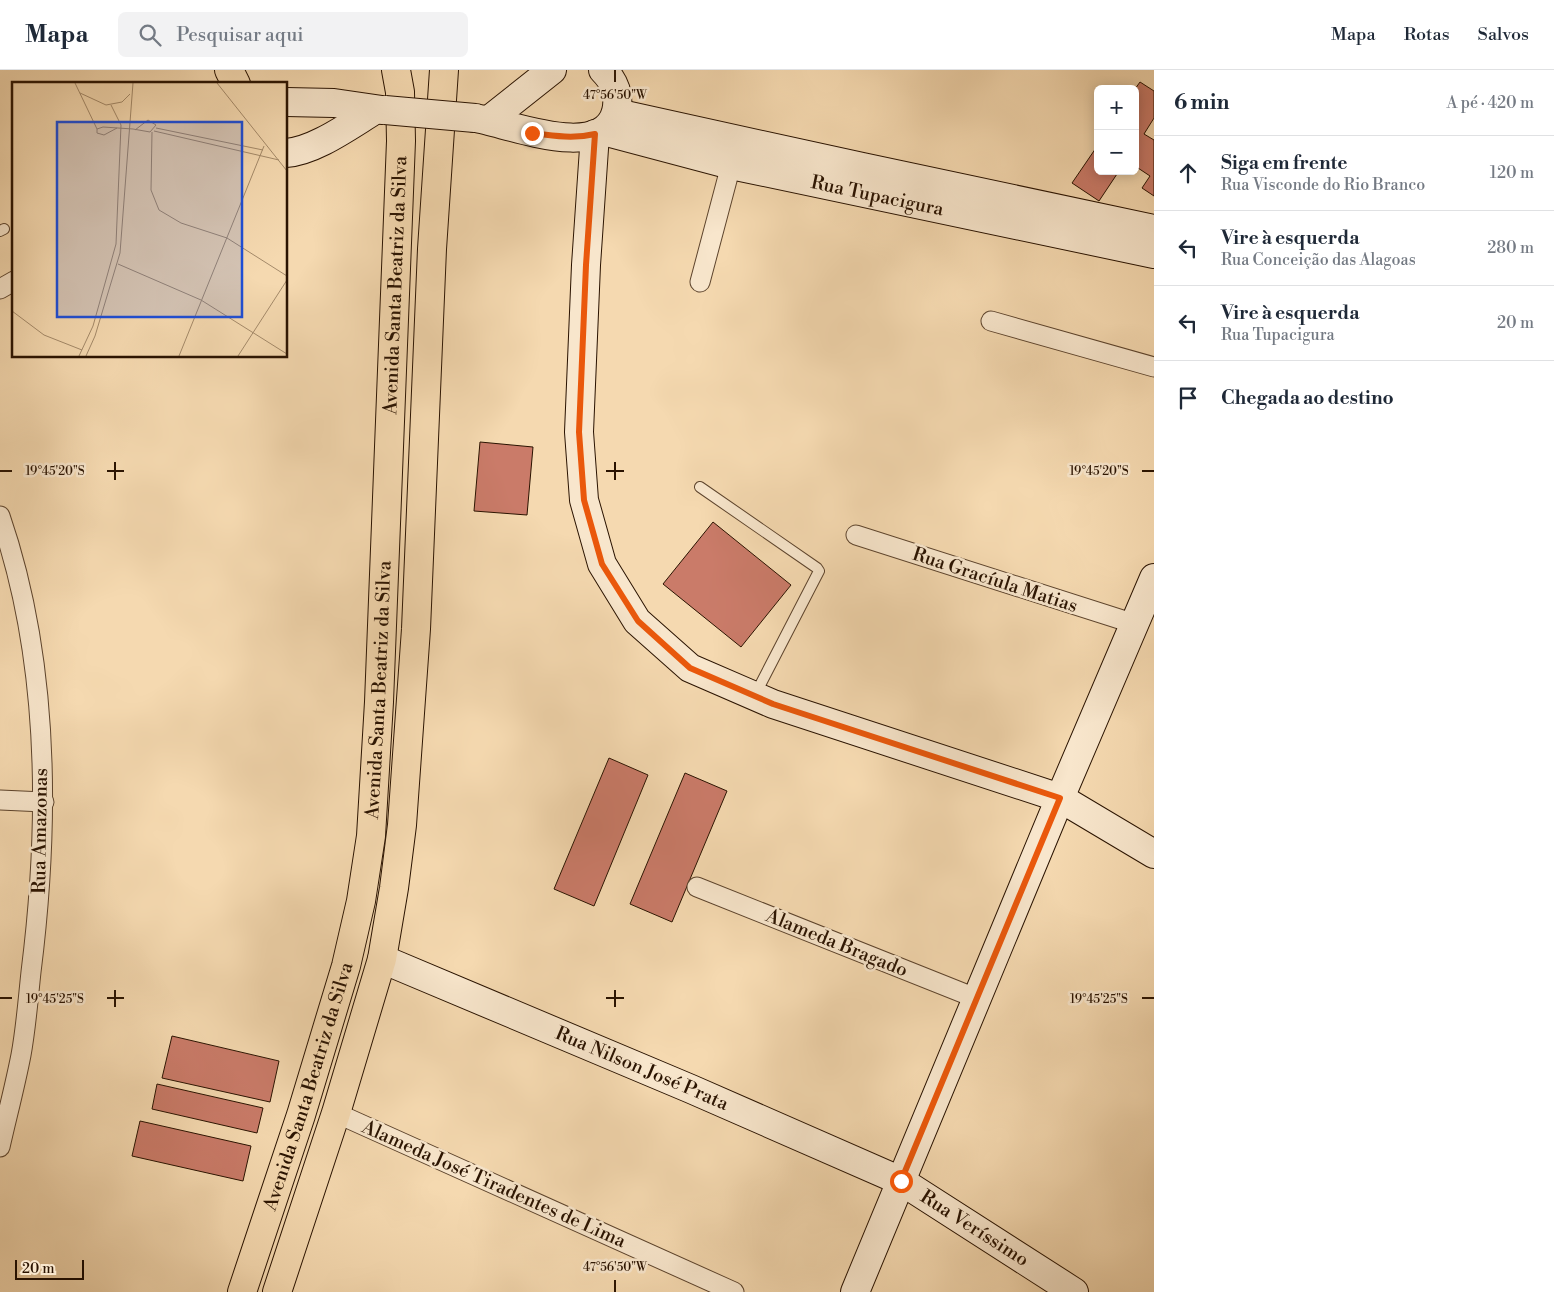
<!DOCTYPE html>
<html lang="pt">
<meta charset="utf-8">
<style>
body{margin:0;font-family:"Libre Bodoni",serif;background:#f2f2f3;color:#1f2937}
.controls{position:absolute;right:15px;top:15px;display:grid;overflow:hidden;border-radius:8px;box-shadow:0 2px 12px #0003}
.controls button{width:45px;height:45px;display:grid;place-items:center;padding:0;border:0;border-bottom:1px solid #e0e1e3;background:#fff;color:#1f2937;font:25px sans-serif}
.scale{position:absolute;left:15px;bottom:12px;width:69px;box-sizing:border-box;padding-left:5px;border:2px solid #2a1301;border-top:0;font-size:14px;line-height:18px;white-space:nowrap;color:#2a1301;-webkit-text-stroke:4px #f8e6cc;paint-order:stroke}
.stop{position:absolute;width:15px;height:15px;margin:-11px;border:4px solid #ea580c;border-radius:50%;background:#fff}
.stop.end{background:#ea580c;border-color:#fff;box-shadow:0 1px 5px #0008}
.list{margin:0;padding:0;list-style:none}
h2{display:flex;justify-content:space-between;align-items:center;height:65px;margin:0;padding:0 20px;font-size:21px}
h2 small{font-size:16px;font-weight:400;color:#747a83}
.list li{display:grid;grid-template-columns:32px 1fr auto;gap:15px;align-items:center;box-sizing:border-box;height:75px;padding:0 20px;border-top:1px solid #e0e1e3}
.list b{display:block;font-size:19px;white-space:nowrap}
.list p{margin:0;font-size:16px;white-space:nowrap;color:#747a83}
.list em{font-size:16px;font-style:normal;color:#747a83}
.icon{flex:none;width:28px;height:28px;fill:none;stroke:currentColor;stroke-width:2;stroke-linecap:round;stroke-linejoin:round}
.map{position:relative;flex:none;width:1154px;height:1222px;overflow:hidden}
header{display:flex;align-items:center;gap:30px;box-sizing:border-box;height:70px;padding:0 25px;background:#fff;border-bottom:1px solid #e0e1e3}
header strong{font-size:24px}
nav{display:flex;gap:28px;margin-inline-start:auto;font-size:18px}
.search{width:350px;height:45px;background:#f2f2f3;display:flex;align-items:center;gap:12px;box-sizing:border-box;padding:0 18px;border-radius:8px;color:#747a83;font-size:19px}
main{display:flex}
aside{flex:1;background:#fff}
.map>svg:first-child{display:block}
.building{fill:#ca7b69;stroke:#2a1301}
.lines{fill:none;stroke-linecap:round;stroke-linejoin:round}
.lane-casing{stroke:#5d442d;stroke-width:12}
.street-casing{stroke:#5d442d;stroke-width:21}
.secondary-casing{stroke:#2a1301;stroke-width:30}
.primary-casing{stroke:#2a1301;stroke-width:30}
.lane{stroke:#f8e6cc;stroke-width:10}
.street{stroke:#f8e6cc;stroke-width:19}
.secondary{stroke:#f8e6cc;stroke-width:28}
.primary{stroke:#f5d9b0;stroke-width:28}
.secondary-bridge-casing{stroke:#2a1301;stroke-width:30;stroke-linecap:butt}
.secondary-bridge{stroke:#f8e6cc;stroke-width:28}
.route{stroke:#ea580c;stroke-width:6}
.ticks{fill:none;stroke:#2a1301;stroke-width:2}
.labels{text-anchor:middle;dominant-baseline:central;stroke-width:5;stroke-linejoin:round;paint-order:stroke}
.street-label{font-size:19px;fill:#2a1301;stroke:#f8e6cc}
.inset-road{fill:none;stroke:#a48a6a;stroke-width:1}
.view{fill:#1d4ed8;fill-opacity:0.15;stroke:#1d4ed8;stroke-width:2.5}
.inset-edge{fill:none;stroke:#2a1301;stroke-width:2.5}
.ticks-label{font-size:12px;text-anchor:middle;fill:#2a1301;stroke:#f8e6cc;stroke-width:5;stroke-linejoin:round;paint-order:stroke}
</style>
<header>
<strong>Mapa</strong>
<div class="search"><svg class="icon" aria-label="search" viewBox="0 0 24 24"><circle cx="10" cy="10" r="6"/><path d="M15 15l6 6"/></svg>Pesquisar aqui</div>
<nav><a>Mapa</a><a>Rotas</a><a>Salvos</a></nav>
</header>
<main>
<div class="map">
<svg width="1154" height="1222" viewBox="0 0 1154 1222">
<rect width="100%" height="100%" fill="#f5d9b0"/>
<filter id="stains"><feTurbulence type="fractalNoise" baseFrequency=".004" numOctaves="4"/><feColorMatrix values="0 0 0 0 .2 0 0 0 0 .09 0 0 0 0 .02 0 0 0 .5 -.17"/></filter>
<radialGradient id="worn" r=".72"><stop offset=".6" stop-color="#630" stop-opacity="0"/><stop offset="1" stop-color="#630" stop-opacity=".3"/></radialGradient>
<g class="building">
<path d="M1140 12 1154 21V48L1144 64 1154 70V126L1142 118 1150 106 1135 96V19Z"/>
<path d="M1098 75V101H1119L1099 131 1072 113Z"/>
<path d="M480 372 533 377 527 445 474 441Z"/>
<path d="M713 452 791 515 741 577 663 514Z"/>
<path d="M609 688 648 705 594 836 554 819Z"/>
<path d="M685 703 727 721 672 852 630 834Z"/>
<path d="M172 966 279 991 270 1032 162 1008Z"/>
<path d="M157 1014 263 1038 257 1063 152 1039Z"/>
<path d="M140 1051 251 1076 243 1111 132 1086Z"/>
</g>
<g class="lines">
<defs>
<g id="lane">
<path d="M0 161 4 159"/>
<path d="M700 417 817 498 819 501 755 625"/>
</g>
<g id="street">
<path d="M700 212 731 95"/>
<path d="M0 219 14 211"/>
<path d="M991 251 1154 297"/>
<path d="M0 446C50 591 50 751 31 902 28 930 26 958 21 985 15 1016 7 1046 0 1077"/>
<path d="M856 465 1135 554"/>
<path d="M0 730 44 732"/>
<path d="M697 817 978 929"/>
<path d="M336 1043 734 1222"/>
</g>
<g id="secondary">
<path d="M286 32 334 33 382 40"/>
<path d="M616 43 862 97 1154 159"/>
<path d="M475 48C508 53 602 93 616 42 620 25 615 12 603 0"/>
<path d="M489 50 552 0"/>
<path id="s1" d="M603 61 731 95 1154 184"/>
<path d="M595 64 586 195 579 362 584 430 602 494 637 551 690 598 773 634 1060 728 1154 784"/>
<path d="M286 83C315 81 350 55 375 40"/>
<path id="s2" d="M382 889 691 1019 901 1111 1074 1222"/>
<path d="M855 1222 1060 728 1154 508"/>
</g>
<g id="primary">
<path d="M229 0 236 14"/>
<path id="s3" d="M242 1222 301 1045 346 896 361 831 371 766 379 632 401 71 400 22 396 0"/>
<path d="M277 1222 336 1043 382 889 394 818 402 755 416 559 432 179 444 0"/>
</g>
</defs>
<use href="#lane" class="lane-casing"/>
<use href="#street" class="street-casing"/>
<use href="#secondary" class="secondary-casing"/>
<use href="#primary" class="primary-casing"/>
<use href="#lane" class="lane"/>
<use href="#street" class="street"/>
<use href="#secondary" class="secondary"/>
<use href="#primary" class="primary"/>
<defs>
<path id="secondary-bridge" d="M385 40 475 48"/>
</defs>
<use href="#secondary-bridge" class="secondary-bridge-casing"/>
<use href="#secondary-bridge" class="secondary-bridge"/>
</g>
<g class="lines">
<path class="route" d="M532 63C554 66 574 69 595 64L586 195 579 362 584 430 602 494 638 551 690 598 773 634 1060 728 901 1111"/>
</g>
<path class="ticks" d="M615 0V12M115 392V410M615 392V410M0 401H12M107 401H124M606 401H624M1142 401H1154M115 920V937M615 920V937M0 928H12M107 928H124M606 928H624M1142 928H1154M615 1210V1222"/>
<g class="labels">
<g class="street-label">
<text stroke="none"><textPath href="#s1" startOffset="282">Rua Tupacigura</textPath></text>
<text stroke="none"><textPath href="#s3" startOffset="1026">Avenida Santa Beatriz da Silva</textPath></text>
<text transform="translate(995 510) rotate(18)">Rua Gracíula Matias</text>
<text stroke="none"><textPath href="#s3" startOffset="621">Avenida Santa Beatriz da Silva</textPath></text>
<text transform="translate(40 761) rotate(-89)">Rua Amazonas</text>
<text transform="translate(837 873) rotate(22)">Alameda Bragado</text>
<text stroke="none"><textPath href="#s2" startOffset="282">Rua Nilson José Prata</textPath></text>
<text stroke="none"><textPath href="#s3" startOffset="216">Avenida Santa Beatriz da Silva</textPath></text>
<text transform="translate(494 1114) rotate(24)">Alameda José Tiradentes de Lima</text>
<text stroke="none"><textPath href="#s2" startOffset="652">Rua Veríssimo</textPath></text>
</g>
</g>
<g transform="translate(12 12)">
<rect width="275" height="275" fill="#f5d9b0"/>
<path class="inset-road" d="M63 1 85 47M205 1 275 89M68 11 94 23 110 20 118 12M105 46 92 53 85 51V47L91 45 121 47 138 50 144 43 136 38 123 48M144 46 251 68M142 49 267 78M140 50 139 108 147 128 169 141 215 156 275 194M106 182 189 218 275 272M0 229 32 253 70 268M67 274 81 244 104 162 109 43 99 23M74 274 83 254 108 171 121 1M167 274 252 64M226 274 275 198"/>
<path class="view" d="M45 40H230V235H45Z"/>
<rect width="275" height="275" class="inset-edge"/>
</g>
<g class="ticks-label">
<text x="615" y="29">47°56'50"W</text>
<text x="55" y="405">19°45'20"S</text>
<text x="1099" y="405">19°45'20"S</text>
<text x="55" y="933">19°45'25"S</text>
<text x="1099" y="933">19°45'25"S</text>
<text x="615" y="1201">47°56'50"W</text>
</g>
<rect width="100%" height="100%" filter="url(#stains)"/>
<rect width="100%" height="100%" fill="url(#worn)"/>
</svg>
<div class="controls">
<button>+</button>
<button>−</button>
</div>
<div class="scale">20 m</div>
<div class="stop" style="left:901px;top:1111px"></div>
<div class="stop end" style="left:532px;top:63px"></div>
</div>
<aside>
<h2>6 min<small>A pé · 420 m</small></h2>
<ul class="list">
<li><svg class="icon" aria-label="ahead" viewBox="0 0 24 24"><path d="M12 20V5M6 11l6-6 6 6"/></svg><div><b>Siga em frente</b><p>Rua Visconde do Rio Branco</p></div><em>120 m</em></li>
<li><svg class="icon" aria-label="left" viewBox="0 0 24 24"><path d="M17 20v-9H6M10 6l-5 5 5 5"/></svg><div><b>Vire à esquerda</b><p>Rua Conceição das Alagoas</p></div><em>280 m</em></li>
<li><svg class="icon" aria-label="left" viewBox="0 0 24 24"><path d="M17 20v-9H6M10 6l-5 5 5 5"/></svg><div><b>Vire à esquerda</b><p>Rua Tupacigura</p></div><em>20 m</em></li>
<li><svg class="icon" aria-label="arrive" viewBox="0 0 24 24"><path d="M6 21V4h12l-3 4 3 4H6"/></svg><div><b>Chegada ao destino</b></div></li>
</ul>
</aside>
</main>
